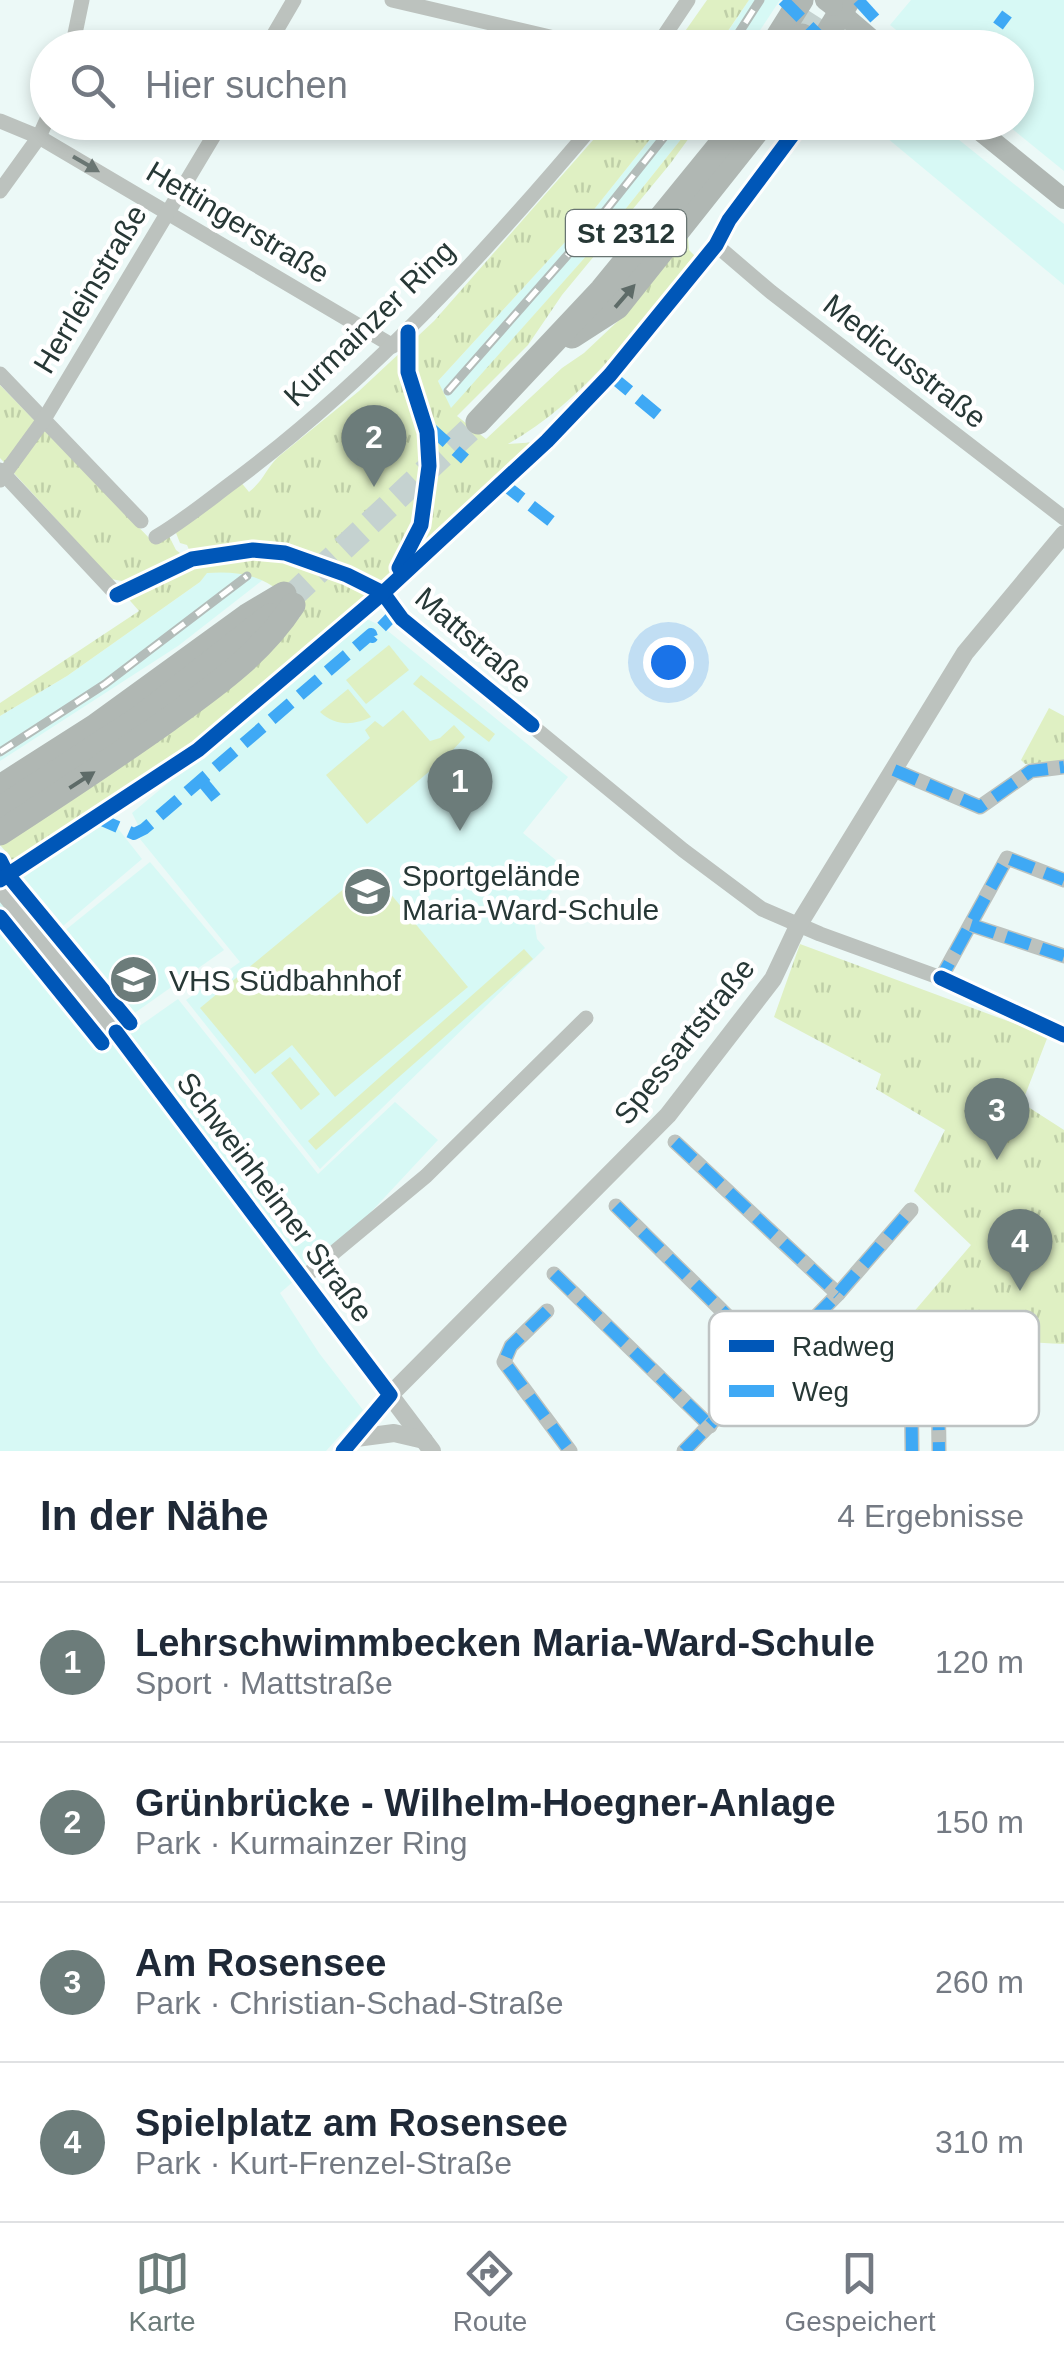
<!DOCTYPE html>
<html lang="de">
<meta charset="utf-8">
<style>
body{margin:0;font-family:Helvetica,sans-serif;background:#f6f6f7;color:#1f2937}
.you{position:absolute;left:668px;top:662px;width:35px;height:35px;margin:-25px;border:8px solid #fff;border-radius:50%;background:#1a73e8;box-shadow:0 0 0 15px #1a73e833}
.badge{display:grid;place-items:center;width:65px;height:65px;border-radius:50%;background:#6c7c7a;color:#fff;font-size:32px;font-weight:700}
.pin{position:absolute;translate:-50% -82px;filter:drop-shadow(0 2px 5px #0008)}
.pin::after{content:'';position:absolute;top:52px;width:35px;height:30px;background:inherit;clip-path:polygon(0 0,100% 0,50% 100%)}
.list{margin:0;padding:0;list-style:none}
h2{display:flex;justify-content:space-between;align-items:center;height:130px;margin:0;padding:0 40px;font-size:42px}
h2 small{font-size:32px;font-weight:400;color:#747a83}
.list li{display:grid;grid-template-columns:65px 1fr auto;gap:30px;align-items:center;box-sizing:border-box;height:160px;padding:0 40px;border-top:2px solid #e0e1e3}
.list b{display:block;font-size:38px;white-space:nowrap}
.list p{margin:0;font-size:32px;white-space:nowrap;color:#747a83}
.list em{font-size:32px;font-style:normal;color:#747a83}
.icon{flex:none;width:55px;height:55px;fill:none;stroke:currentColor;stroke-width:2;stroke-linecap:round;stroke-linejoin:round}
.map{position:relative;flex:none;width:1064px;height:1451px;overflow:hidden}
.search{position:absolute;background:#fff;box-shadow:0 5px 15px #0003;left:30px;right:30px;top:30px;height:110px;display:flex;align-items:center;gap:25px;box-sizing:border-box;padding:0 35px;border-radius:55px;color:#747a83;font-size:38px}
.sheet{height:770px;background:#fff}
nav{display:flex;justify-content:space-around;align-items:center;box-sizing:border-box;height:140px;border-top:2px solid #e0e1e3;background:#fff;font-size:28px;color:#747a83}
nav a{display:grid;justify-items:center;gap:5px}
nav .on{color:#6c7c7a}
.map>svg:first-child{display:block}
.built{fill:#d7f9f5}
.grass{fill:url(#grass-tufts)}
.garden{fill:#dff0c3}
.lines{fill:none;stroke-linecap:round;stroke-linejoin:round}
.trunk-tunnel{stroke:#c5d2d0;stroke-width:25;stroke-dasharray:25 12;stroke-linecap:butt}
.minor{stroke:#bcc2be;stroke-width:15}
.tertiary{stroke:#bcc2be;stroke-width:18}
.secondary{stroke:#b0b7b3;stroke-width:20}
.trunk{stroke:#b0b7b3;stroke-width:25}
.rail-casing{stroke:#b3bcb9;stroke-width:9}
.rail{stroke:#fff;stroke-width:5;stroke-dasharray:15;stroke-linecap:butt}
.secondary-bridge{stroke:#b0b7b3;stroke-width:20}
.quiet{stroke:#3fa9f5;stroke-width:12;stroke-dasharray:25 12;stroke-linecap:butt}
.cycleway-casing{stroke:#fff;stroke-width:21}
.cycleway{stroke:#0057b8;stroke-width:15}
.oneway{fill:#6a7673}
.oneway2{fill:#5e6b68}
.labels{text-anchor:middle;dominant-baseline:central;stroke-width:9;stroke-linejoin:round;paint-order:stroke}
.shield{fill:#fff;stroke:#687472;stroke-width:2.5}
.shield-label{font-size:28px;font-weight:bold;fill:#273836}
.street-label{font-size:30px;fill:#273836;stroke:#fff}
.poi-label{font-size:30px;fill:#273836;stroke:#fff;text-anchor:start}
.key{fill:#fff;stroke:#bec3c3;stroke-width:2.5}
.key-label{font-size:28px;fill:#273836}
</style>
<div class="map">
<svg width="1064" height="1451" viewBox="0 0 1064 1451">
<defs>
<pattern id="grass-tufts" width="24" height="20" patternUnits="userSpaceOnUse" patternTransform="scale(2.5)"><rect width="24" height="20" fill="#dff0c3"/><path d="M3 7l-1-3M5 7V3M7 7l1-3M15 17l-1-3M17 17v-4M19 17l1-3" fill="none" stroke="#bfcfa8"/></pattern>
</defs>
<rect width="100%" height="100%" fill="#ecf9f7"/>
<g class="built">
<path d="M749 0H780L749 47 717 48Z"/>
<path d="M911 0H1064V171L1005 123 1016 122V48L917 47 890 25Z"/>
<path d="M663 123H694L604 236 451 409 438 381 588 217Z"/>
<path d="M869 123H938L1064 224V285Z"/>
<path d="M230 571 264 579 178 646 0 761V716L67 676 200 582 206 573Z"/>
<path d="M365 618 383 627 568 777 523 833 569 871 533 914 537 939 545 948 320 1169 186 1000 240 962 140 839 143 835 132 813Z"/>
<path d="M109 817 142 859 30 954 111 1046 178 999 318 1174 395 1102 438 1140 358 1226 280 1293 319 1353 363 1410 326 1451H0V891Z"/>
<path d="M150 862 224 950 126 1019 58 936Z"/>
</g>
<g class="grass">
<path d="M707 0H749L717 47H674Z"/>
<path d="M608 123H663L588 217 438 381 451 408 604 236 694 123H700L670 164 562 295 528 345 457 416 486 439 562 368 584 353 618 321 688 237 689 250 697 258C639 323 585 401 508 444L538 442 385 589 212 733 10 868 6 852 0 845 271 649 300 617C279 579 247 570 207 573L200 582 67 676 0 716V703L139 611 125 595 195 563 187 545 180 543 176 533 240 481 249 492C264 480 265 470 278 457L359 391 434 321Z"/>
<path d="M0 385 155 544 169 536 176 550 184 556 155 567 127 582 111 579 0 458Z"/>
<path d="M1049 708 1064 716V761L1025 764 1021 760Z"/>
<path d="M800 944 1048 1036 1022 1103 1064 1130V1344C1039 1343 1012 1340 987 1342 913 1348 839 1370 772 1399L852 1328 888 1342 971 1245 914 1191 945 1130 876 1089 881 1074 774 1017Z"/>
</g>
<g class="garden">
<path d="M389 645 409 670 366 704 346 680Z"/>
<path d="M421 675 495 734 489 742 413 684Z"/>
<path d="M348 689 371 717C353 726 335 726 320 712Z"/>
<path d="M403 710 430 741 440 738 454 725 465 737 444 759 367 824 326 775 370 738 365 730 375 721 383 727Z"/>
<path d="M369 868 468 987 335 1097 292 1045 255 1074 200 1008Z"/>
<path d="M524 949 533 959 316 1150 308 1141Z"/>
<path d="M290 1057 320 1094 301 1110 271 1073Z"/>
</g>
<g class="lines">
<g class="trunk-tunnel">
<path d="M802 36 825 0"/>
<path d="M289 599 478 422"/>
</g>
<g class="minor">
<path d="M392 0 597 48"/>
<path d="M72 48 82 0"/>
<path d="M266 48 294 0"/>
<path d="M656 48 688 0"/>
<path d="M0 121 39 137 393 346"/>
<path d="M0 191 39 137 48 117"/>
<path d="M716 245 771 292 1064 518"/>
<path d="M0 374 141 521"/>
<path d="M0 470 117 595"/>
<path d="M0 480 43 421 222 122"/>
<path d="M156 537C185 520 211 498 237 479 373 377 487 251 596 122"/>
<path d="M383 593 402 619 683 850 762 909 820 934 941 978 1007 858 1064 880"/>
<path d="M894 770 980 807 1031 771 1064 767"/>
<path d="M971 925 1064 956"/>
<path d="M675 1142 838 1294"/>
<path d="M616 1206 774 1362"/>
<path d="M554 1274 710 1426"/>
<path d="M302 1279 426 1176 586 1018"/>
<path d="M547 1311 511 1346 504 1362 570 1451"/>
<path d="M684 1451 838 1294 911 1210"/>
<path d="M912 1451 911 1372 914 1365 933 1364 938 1374 939 1451"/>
</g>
<g class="tertiary">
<path d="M0 888 135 1056 432 1451"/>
<path d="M356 1438 394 1433 424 1440"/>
<path d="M343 1451 390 1395 668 1115 773 979 799 924 965 653 1064 534"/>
</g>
<g class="secondary">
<path d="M833 6 882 48"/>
<path d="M969 122 1064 199"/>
</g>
<g class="trunk">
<path d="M771 48 801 0"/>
<path d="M794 48 802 36"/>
<path d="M819 48 848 0"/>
<path d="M572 336 617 307 764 122"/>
<path d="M478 422 602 290 739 122"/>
<path d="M0 787 94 727 247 616 284 594"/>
<path d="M0 809 141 717 270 616"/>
<path d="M0 833C57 796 113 759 168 720 215 686 261 654 293 605"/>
</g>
<defs>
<g id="rail">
<path d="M729 48 760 0"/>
<path d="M448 391 594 225 676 122"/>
<path d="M0 752 105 684 247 576"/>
</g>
</defs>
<use href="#rail" class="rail-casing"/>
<use href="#rail" class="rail"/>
<path class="secondary-bridge" d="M825 0 833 6"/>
<g class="quiet">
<path d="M783 0 831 48"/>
<path d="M858 0 877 21"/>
<path d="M998 26 1007 14"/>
<path d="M857 48 866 34"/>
<path d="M610 375 663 419"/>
<path d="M428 426 465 459"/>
<path d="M502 483 560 528"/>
<path d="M894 770 980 807 1031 771 1064 767"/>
<path d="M201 780 216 798"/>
<path d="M95 817 134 834 144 829 371 634 372 637 396 612"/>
<path d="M971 925 1064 956"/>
<path d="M948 981 941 978 1007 858 1064 880"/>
<path d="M675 1142 838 1294"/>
<path d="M616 1206 774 1362"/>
<path d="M554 1274 710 1426"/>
<path d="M547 1311 511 1346 504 1362 570 1451"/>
<path d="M684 1451 838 1294 911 1210"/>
<path d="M912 1451 911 1372 914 1365 933 1364 938 1374 939 1451"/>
</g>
<defs>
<g id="cycleway">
<path d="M399 568 421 525 429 466 427 432 408 372V332"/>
<path d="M117 595 192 559 253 550 285 553 347 575 383 593 402 619 532 725"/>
<path d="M0 860 7 874 130 1023"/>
<path d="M0 880 198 750 383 593 547 441 610 375 716 245 729 220 802 122"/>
<path d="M0 917 102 1043"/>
<path d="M941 978 1064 1035"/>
<path d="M116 1032 390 1395 343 1451"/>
</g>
</defs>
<use href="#cycleway" class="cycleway-casing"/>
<use href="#cycleway" class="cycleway"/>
</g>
<defs><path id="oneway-solid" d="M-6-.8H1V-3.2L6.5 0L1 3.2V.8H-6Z" transform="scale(2.5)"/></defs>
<use class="oneway" href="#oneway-solid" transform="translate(86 164) rotate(30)"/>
<g class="oneway2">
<use href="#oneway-solid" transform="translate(625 296) rotate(-49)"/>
<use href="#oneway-solid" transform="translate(82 780) rotate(-33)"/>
</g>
<defs>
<symbol id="school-disc" viewBox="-11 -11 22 22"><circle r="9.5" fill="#6c7c7a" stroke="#fff"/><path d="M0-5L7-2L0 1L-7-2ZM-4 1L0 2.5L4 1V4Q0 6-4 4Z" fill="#fff"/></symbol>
</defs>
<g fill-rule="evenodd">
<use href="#school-disc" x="340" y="864" width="55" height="55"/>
<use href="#school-disc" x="106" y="952" width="55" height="55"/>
</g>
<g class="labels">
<rect class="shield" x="566" y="210" width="120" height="46" rx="8"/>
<g class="shield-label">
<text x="626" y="233">St 2312</text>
</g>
<g class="street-label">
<text transform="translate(238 222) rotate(31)">Hettingerstraße</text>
<text transform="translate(90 289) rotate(-59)">Herrleinstraße</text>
<text transform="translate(369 323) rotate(-44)">Kurmainzer Ring</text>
<text transform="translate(905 361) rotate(38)">Medicusstraße</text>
<text transform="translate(474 640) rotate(41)">Mattstraße</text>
<text transform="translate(684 1041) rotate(-51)">Spessartstraße</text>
<text transform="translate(275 1197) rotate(53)">Schweinheimer Straße</text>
</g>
<g class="poi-label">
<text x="402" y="875">Sportgelände<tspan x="402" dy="34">Maria-Ward-Schule</tspan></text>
<text x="169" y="980">VHS Südbahnhof</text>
</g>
</g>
<rect x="709" y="1311" width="330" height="115" rx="15" class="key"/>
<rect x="729" y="1340" width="45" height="12" fill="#0057b8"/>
<rect x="729" y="1385" width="45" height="12" fill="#3fa9f5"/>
<g class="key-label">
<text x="792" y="1356">Radweg</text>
<text x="792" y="1401">Weg</text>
</g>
</svg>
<div class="you"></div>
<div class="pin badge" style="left:460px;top:831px">1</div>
<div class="pin badge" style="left:374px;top:487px">2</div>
<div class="pin badge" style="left:997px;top:1160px">3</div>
<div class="pin badge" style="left:1020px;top:1291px">4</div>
<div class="search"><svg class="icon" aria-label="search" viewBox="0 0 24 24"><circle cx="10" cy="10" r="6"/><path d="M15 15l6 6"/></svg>Hier suchen</div>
</div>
<section class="sheet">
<h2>In der Nähe<small>4 Ergebnisse</small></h2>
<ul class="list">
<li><span class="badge">1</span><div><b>Lehrschwimmbecken Maria-Ward-Schule</b><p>Sport · Mattstraße</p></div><em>120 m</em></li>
<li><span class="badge">2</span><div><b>Grünbrücke - Wilhelm-Hoegner-Anlage</b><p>Park · Kurmainzer Ring</p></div><em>150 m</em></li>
<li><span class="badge">3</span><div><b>Am Rosensee</b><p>Park · Christian-Schad-Straße</p></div><em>260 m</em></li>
<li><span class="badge">4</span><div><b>Spielplatz am Rosensee</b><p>Park · Kurt-Frenzel-Straße</p></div><em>310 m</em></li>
</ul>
</section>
<nav>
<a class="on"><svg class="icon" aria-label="map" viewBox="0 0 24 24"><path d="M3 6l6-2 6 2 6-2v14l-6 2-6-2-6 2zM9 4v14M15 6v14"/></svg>Karte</a>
<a><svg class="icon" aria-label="directions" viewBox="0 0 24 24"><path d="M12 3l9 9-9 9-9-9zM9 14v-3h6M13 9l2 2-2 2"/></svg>Route</a>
<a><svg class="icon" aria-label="saved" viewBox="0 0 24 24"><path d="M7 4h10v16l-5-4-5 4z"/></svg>Gespeichert</a>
</nav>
